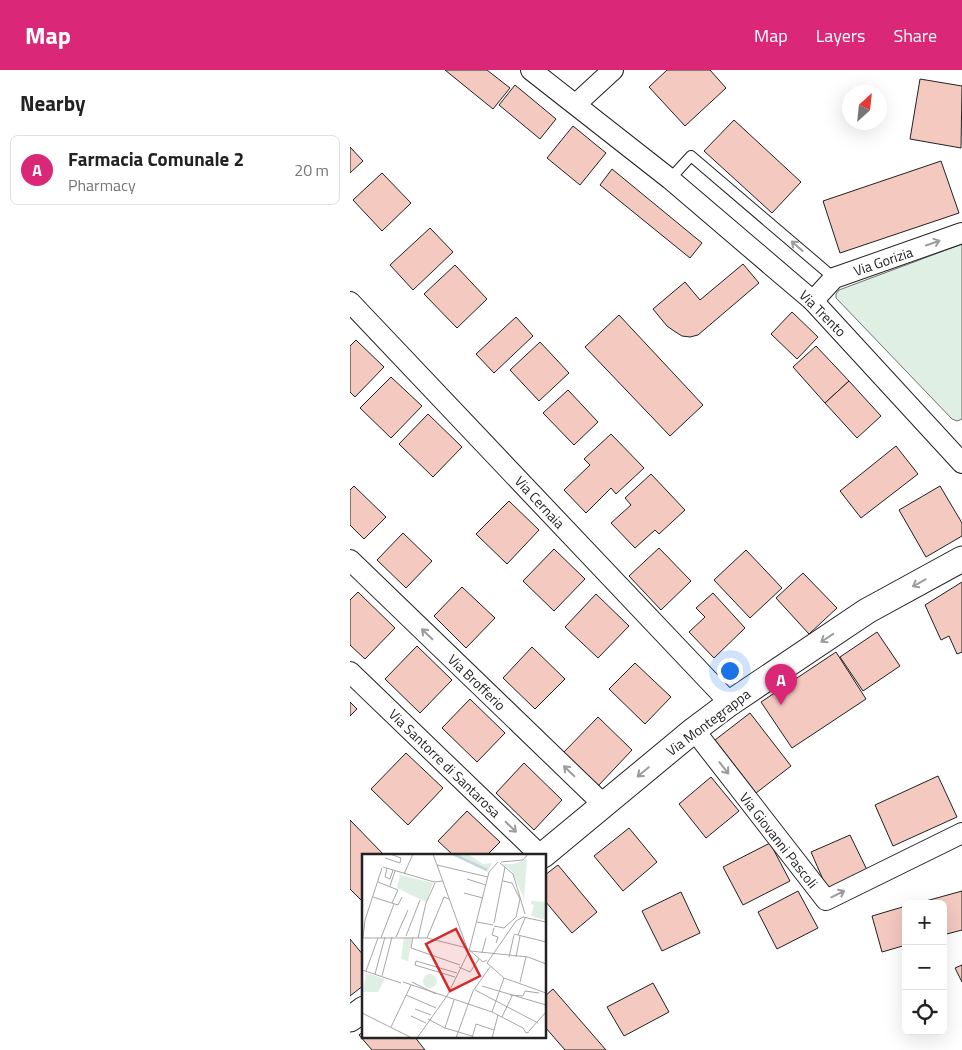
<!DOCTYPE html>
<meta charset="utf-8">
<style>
body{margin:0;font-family:"Titillium Web",sans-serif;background:#f6f6f6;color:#222}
.controls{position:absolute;right:15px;bottom:15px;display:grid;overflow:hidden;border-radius:8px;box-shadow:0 5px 20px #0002}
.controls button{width:45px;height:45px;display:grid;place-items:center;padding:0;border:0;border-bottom:1px solid #e0e0e0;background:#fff;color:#222;font:25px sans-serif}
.compass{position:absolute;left:492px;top:15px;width:45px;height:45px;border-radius:50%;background:#fff;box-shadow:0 5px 20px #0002;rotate:27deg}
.you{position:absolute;left:379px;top:600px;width:18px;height:18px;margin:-12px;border:4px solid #fff;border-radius:50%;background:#1a73e8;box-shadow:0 0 0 8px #1a73e833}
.badge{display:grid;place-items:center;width:32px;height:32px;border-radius:50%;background:#db2777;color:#fff;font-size:16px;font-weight:700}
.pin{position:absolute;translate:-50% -41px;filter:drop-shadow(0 1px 2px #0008)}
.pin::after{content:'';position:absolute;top:26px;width:18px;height:15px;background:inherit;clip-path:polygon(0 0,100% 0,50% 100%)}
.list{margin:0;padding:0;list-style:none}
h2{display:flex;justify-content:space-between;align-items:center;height:65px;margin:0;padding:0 20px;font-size:21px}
h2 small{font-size:16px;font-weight:400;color:#767676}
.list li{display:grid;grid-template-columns:32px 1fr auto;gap:15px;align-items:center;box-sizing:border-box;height:70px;margin:0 10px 10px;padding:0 10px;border:1px solid #e0e0e0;border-radius:8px}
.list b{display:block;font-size:19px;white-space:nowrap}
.list p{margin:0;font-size:16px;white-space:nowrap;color:#767676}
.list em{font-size:16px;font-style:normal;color:#767676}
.icon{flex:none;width:28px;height:28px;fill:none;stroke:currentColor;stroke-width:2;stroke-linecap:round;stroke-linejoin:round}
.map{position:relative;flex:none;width:612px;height:980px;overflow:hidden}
header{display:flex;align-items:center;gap:30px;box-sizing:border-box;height:70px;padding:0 25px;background:#db2777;color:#fff}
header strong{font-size:24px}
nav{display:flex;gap:28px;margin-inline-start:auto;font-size:18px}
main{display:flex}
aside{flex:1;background:#fff}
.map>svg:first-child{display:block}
.green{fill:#e0efe3;stroke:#6f6f6f}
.building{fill:#f3c9c0;stroke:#222}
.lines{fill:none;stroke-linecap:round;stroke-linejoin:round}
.service-casing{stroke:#222;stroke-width:12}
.minor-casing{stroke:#222;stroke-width:22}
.tertiary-casing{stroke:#222;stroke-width:27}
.service{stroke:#fff;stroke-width:10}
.minor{stroke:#fff;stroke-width:20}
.tertiary{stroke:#fff;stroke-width:25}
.oneway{stroke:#9c9c9c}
.labels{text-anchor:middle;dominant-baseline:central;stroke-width:4;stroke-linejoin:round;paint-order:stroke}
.street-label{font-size:14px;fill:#222;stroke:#fff}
.inset-river{fill:none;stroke:#c7d3dd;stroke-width:2.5}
.inset-road{fill:none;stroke:#a7a7a7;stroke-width:1}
.view{fill:#d62828;fill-opacity:0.15;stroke:#d62828;stroke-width:2.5}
.inset-edge{fill:none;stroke:#222;stroke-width:2.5}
</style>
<header>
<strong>Map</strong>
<nav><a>Map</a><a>Layers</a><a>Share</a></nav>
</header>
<main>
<aside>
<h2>Nearby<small></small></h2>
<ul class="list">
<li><span class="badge">A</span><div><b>Farmacia Comunale 2</b><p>Pharmacy</p></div><em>20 m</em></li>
</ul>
</aside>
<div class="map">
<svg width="612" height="980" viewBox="0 0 612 980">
<rect width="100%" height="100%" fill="#fff"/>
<path class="green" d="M612 174V349L607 351 602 349 486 228V224L489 220Z"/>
<g class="building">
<path d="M95 0H137L160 18 143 39Z"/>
<path d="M317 0H360L376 18 335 56 299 17Z"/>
<path d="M570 9 612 16 611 78 560 69Z"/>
<path d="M165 15 206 49 190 69 149 35Z"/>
<path d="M384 50 451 112 422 143 354 81Z"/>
<path d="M223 56 256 83 230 115 197 88Z"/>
<path d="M0 77 13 91 0 103Z"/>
<path d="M591 91 609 143 490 183 473 131Z"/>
<path d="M262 99 352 173 340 188 250 115Z"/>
<path d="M32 103 61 133 32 161 3 130Z"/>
<path d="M80 158 103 182 63 220 40 195Z"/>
<path d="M393 194 409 213 348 265 340 267 332 266 324 261 317 256 303 239 335 212 350 230Z"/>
<path d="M105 195 137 229 107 258 74 224Z"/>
<path d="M442 242 468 267 447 289 421 264Z"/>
<path d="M269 245 353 335 320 366 235 277Z"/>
<path d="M166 247 183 266 144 303 126 284Z"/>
<path d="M6 270 34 297 5 327 0 322V276Z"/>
<path d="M190 272 219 303 189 331 160 300Z"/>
<path d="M466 276 499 311 475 333 443 297Z"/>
<path d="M41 307 72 336 41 368 10 338Z"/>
<path d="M499 311 531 346 507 368 475 333Z"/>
<path d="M218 320 248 352 224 375 193 343Z"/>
<path d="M78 344 112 377 83 407 49 374Z"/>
<path d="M261 364 294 398 266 424 261 418 236 443 214 420 240 395 234 389Z"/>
<path d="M546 376 568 404 511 448 490 421Z"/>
<path d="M301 404 335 440 309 464 305 460 285 478 261 453 281 435 275 428Z"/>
<path d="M4 416 36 447 14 469 0 455V420Z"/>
<path d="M590 416 612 453V466L576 487 549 440Z"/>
<path d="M159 431 189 460 157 494 126 464Z"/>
<path d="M53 463 82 491 56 518 27 490Z"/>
<path d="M309 478 341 511 311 540 279 506Z"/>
<path d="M204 479 235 509 204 541 173 511Z"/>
<path d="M396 480 432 518 400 548 364 510Z"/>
<path d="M453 503 487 538 459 564 426 528Z"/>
<path d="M612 512V582L607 584 599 566 591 570 575 535Z"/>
<path d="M112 517 145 548 116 578 84 546Z"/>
<path d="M8 522 45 558 15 589 0 575V530Z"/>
<path d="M363 523 395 558 364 588 339 562 355 547 346 538Z"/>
<path d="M246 524 279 556 248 588 215 557Z"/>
<path d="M527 562 550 596 513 621 490 587Z"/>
<path d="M67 576 102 610 70 643 35 609Z"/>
<path d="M182 577 215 609 185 639 153 608Z"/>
<path d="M486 582 516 629 442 678 411 632Z"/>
<path d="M285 593 321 627 295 654 259 619Z"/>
<path d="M120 629 155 663 127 692 92 658Z"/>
<path d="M0 632 7 639 0 646Z"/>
<path d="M400 643 441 696 406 723 365 670Z"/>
<path d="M248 647 282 680 248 716 213 683Z"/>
<path d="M56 683 93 718 58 755 21 719Z"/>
<path d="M174 693 212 730 184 760 146 723Z"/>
<path d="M588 706 607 747 543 776 525 735Z"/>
<path d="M361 707 389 741 356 768 329 734Z"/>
<path d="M117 741 150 772 137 785H103L88 771Z"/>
<path d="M0 750 34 785H14V833L0 819Z"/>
<path d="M279 758 307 792 273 821 244 786Z"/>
<path d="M500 765 518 802 478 821 461 782Z"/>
<path d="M420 773 440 811 393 835 373 797Z"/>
<path d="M208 795 247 842 222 863 195 831V805Z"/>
<path d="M448 821 468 858 427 879 408 842Z"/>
<path d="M612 821V860L593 865V834H565Z"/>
<path d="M331 822 350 863 312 881 292 841Z"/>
<path d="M556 836V875L532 882 522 846Z"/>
<path d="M0 869 14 886V915L0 926Z"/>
<path d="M612 895V912L605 898Z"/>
<path d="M303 913 319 942 274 966 257 937Z"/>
<path d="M203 919 256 980H215L195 957V926Z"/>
<path d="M14 961V966H64L75 980H22L9 965Z"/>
</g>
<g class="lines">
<defs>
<path id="service" d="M320 109 341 86 484 208"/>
<g id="minor">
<path d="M181 0 320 109 463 231 612 393"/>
<path d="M226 34 263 0"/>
<path d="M463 231 484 208 612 163"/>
<path d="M0 232 380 633"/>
<path d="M0 490 254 735"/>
<path d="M0 602 190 785"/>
<path d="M344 660 476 830 612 763"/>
</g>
<g id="tertiary">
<path d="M193 785 344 660 380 633 517 541 612 489"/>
<path d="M0 949 14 939"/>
</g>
</defs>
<use href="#service" class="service-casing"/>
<use href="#minor" class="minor-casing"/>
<use href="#tertiary" class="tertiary-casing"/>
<use href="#service" class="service"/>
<use href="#minor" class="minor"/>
<use href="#tertiary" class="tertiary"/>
</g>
<defs><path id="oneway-shaft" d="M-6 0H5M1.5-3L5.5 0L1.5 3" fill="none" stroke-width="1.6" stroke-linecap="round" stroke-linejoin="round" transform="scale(1.25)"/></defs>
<g class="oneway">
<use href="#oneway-shaft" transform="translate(583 173) rotate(-19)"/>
<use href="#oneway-shaft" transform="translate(447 176) rotate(-139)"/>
<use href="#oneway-shaft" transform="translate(569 513) rotate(151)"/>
<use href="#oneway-shaft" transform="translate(77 564) rotate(-136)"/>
<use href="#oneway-shaft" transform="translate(477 568) rotate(146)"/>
<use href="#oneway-shaft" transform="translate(374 698) rotate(52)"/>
<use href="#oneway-shaft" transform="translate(219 701) rotate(-136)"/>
<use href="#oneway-shaft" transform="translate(293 702) rotate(140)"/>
<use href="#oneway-shaft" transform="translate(161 757) rotate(44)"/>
<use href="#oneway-shaft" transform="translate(488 824) rotate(-26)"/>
</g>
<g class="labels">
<g class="street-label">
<text transform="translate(533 191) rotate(-19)">Via Gorizia</text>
<text transform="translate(473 243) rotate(45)">Via Trento</text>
<text transform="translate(190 432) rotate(47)">Via Cernaia</text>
<text transform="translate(127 612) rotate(44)">Via Brofferio</text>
<text transform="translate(358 652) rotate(-37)">Via Montegrappa</text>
<text transform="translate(95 693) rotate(44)">Via Santorre di Santarosa</text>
<text transform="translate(429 770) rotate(52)">Via Giovanni Pascoli</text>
</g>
</g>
<g transform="translate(12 784)">
<rect width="184" height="184" fill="#fff"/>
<path d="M90 0H106L121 10 130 9 126 18ZM165 5 162 45 150 17 140 10H152ZM38 21 71 29 64 48 35 34ZM169 47 184 48V66L169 62 172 51 169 50ZM42 83 50 84 46 107 39 105ZM4 119 23 125 16 138H1ZM61 127a7 7 0 1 1 14 0a7 7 0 1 1-14 0Z" fill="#e0efe3"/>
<path class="inset-river" d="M91 0 125 16"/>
<path class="inset-road" d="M71 0 105 94 121 108 125 106M23 4 38 9 39 4 28 0M139 8 161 6 166 0M138 9 151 20 163 60M75 11 126 23M21 13 72 28 81 27M25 14 23 23 28 25 31 16M42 20 51 0M105 25 124 31M16 28 36 36 30 49M28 32 33 17M102 39 121 44M11 43 36 51 40 43M115 68 131 71M184 68 161 63 154 67 125 109 142 124 184 139M132 69 143 13M132 72 142 74 154 63 158 45 150 29 141 27M132 74 130 81 136 83 134 89M152 80 184 88M156 81 163 64M44 82 58 46M34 83 46 56M51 83 49 94 98 111M0 84H65L105 94M1 84 3 66 20 14M19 84 32 50M56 84 64 49 73 29M65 84 82 43 87 45M108 97 166 103 184 110M120 99 124 84M147 103 152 81M154 103 158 82M53 111 54 107 95 119M53 111 93 123M97 113 108 118 117 105M0 116 39 129M4 117 16 84M13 120 23 83M20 122 30 83M41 128 130 158 161 174 164 179 167 178M50 128 74 140M158 128 164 103M120 132 184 151M113 136 176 169M44 141 74 154M148 141 161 142 163 137 177 139M53 155 69 161M130 158 142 124M0 159 50 184M49 162 64 169M140 163 150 142M66 165 83 174 110 182M29 173 49 131M83 174 92 146M167 177 184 158M55 184 85 142 107 97 127 18 136 8M94 184 111 137 128 113M110 184 114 170 132 176M130 184 136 161"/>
<path class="view" d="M94 75 118 122 88 137 64 90Z"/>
<rect width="184" height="184" class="inset-edge"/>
</g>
</svg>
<div class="controls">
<button>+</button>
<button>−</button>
<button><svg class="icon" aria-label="locate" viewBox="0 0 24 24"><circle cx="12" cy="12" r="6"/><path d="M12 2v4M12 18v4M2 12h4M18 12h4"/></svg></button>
</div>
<svg class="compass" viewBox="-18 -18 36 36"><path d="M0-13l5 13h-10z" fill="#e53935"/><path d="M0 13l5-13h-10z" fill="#767676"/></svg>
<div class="you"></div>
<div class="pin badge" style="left:431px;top:635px">A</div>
</div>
</main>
